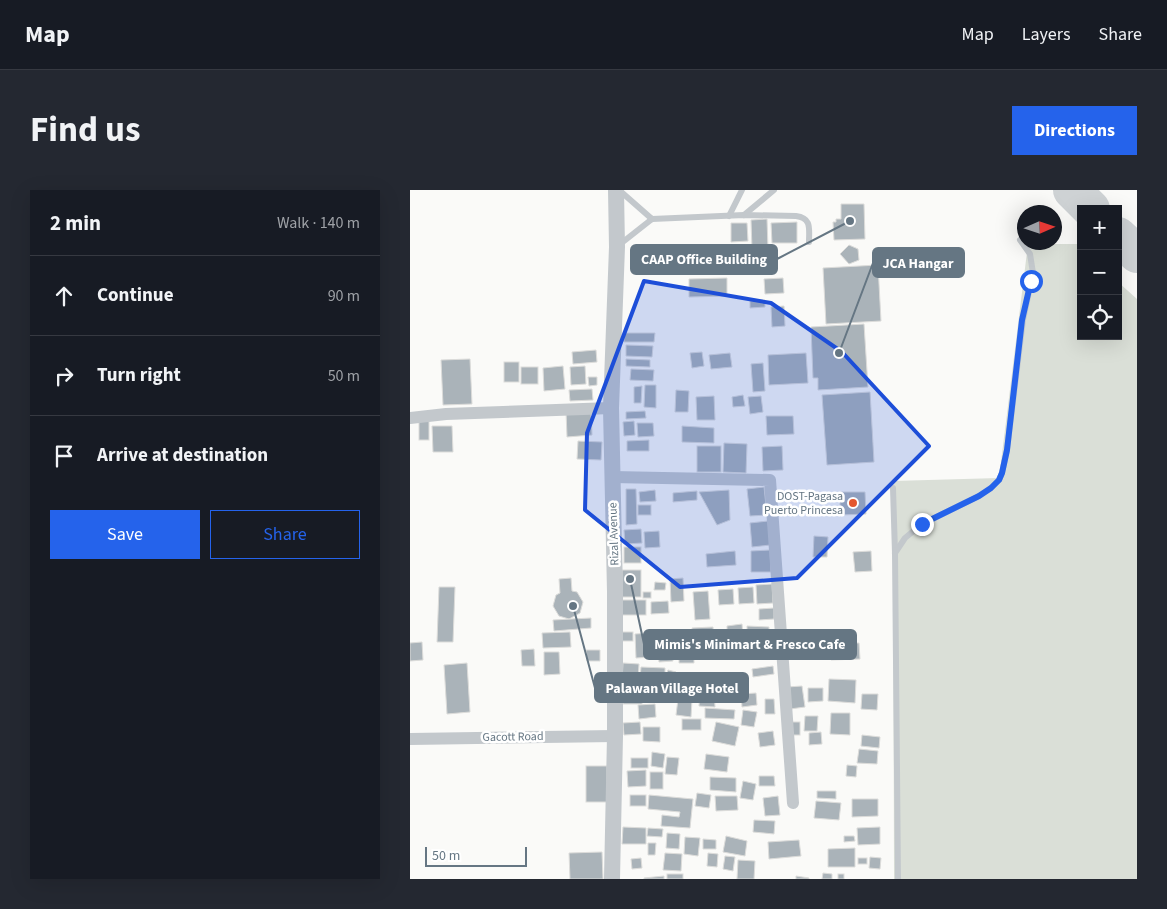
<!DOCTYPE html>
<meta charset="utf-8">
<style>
body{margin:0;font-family:"Source Sans 3",sans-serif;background:#242831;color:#f1f3f6}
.controls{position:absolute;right:15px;top:15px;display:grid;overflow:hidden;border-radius:0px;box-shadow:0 5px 20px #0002}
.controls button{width:45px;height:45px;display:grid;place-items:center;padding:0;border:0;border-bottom:1px solid #363941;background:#171b24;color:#f1f3f6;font:25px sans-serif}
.compass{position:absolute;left:607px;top:15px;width:45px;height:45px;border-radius:50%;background:#171b24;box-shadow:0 5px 20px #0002;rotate:87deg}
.scale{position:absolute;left:15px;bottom:12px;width:102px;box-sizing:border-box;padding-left:5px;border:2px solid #657683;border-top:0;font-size:14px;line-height:18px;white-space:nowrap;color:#657683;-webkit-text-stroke:4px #fff;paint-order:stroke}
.stop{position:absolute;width:15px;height:15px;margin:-11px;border:4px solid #2563eb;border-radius:50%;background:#fff}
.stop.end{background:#2563eb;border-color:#fff;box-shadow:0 1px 5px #0008}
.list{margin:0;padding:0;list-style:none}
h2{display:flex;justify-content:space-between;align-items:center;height:65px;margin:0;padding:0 20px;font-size:21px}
h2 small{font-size:16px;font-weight:400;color:#9ea1a6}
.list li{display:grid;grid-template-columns:32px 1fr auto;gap:15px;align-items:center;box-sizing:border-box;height:80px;padding:0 20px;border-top:1px solid #363941}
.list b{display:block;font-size:19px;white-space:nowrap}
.list em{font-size:16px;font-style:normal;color:#9ea1a6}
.actions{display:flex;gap:10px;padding:15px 20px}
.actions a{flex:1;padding:11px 0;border:1px solid #2563eb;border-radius:0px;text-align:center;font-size:18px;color:#2563eb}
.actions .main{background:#2563eb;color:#fff}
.icon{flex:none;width:28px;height:28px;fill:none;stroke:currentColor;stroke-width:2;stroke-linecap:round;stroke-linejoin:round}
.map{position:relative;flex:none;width:727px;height:689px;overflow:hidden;border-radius:0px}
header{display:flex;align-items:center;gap:30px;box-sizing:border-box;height:70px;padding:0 25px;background:#171b24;border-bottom:1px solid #363941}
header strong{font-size:24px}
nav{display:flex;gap:28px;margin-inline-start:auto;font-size:18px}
.intro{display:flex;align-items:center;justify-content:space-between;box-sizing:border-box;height:120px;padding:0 30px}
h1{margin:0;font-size:35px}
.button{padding:12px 22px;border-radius:0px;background:#2563eb;color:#fff;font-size:18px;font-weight:700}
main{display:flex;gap:30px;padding:0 30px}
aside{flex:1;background:#171b24;border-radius:0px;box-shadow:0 5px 20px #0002}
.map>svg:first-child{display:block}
.green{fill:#dadfd7}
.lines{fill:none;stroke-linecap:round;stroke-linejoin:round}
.taxiway{stroke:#ced2d4;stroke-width:38}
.building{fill:#aab3b9;stroke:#dcdcda}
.service{stroke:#c3c8cc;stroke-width:6}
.minor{stroke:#c3c8cc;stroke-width:12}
.tertiary{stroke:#c3c8cc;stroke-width:16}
.route{stroke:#2563eb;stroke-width:6}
.marked{fill:#1d4ed8;fill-opacity:0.2;stroke:#1d4ed8;stroke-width:4;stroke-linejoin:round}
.poi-dot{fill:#e4572e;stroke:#fff;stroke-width:2}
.labels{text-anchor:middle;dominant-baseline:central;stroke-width:5;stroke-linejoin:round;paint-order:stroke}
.poi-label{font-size:12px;fill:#657683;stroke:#fff;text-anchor:end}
.street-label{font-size:12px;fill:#657683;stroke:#fff}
.leader{fill:none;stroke:#657683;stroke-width:2}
.callout-dot{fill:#657683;stroke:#fff;stroke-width:2}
.callout{fill:#657683;stroke:#657683;stroke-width:2}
.callout-label{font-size:14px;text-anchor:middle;font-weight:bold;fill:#fff}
</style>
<header>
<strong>Map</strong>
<nav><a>Map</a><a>Layers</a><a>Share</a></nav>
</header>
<div class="intro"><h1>Find us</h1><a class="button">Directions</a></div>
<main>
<aside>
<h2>2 min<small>Walk · 140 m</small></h2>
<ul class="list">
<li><svg class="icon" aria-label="ahead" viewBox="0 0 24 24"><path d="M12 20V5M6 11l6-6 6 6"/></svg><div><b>Continue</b></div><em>90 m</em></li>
<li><svg class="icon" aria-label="right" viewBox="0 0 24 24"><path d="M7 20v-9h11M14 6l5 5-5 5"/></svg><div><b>Turn right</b></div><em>50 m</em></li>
<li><svg class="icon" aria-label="arrive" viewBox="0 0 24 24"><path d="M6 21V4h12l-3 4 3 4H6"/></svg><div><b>Arrive at destination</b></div></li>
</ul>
<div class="actions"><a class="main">Save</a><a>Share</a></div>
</aside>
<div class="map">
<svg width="727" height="689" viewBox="0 0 727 689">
<rect width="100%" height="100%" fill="#fafaf8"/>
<path class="green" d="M618 54H668L671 57V146H708V92L727 109V689H484L483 291 589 288Z"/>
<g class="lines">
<g class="taxiway">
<path d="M662 0 681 19"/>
<path d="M708 46 727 64"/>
</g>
</g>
<g class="building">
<path d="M431 14H454L455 49 424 50 423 32H426V29H431Z"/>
<path d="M357 29 358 59H342L341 30Z"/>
<path d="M387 32V53H362L361 33Z"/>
<path d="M321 33H337L338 51 321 52Z"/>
<path d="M439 55 448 59 449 70 439 74 430 64Z"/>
<path d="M468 75 471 131 416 134 413 78Z"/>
<path d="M317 88V106L279 107V89Z"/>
<path d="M373 88 374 103 355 104 354 89Z"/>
<path d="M355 110V117L340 118V111Z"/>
<path d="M374 116 375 136 362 137 361 117Z"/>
<path d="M454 134 458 197 408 200V188H403L401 137Z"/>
<path d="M214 143H245L244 152H214Z"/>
<path d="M216 155 243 156 242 167 216 166Z"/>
<path d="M186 160 187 172 163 174 162 162Z"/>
<path d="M292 162 294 176 282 178 280 163Z"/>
<path d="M320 163 322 177 301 179 299 165Z"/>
<path d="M396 163 398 193 359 195 358 165Z"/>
<path d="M60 169 62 214 33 215 31 170Z"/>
<path d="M216 169 240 170V177L216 176Z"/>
<rect x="94" y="172" width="15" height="20"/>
<path d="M353 173 355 201 343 202 341 174Z"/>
<path d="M153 176 155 199 134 201 133 178Z"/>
<path d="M175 176 176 194 161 195 160 177Z"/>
<rect x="111" y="177" width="17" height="17"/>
<path d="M221 179 244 180 243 191 220 190Z"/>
<path d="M178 187H187V195L179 196Z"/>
<path d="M235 195H246V218L234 217Z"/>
<path d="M232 196 231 213H224V197Z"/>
<path d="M182 199 183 210 160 211 159 200Z"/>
<path d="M266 200 279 201 278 222H265Z"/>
<path d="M460 202 464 272 417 275 412 205Z"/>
<path d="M333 205 335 216 323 217 322 207Z"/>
<path d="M304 206 305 230H287L286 207Z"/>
<path d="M351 206 353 222 340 224 338 207Z"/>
<path d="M181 220 182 245 157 247 156 221Z"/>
<path d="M235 221 236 228 216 229V222Z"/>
<path d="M356 226H383L384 244 357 245Z"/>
<rect x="9" y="228" width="10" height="22"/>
<path d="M224 231 225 245 214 246 213 232Z"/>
<path d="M227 233H243L244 246 228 247Z"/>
<path d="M22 236H42L43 262H23Z"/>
<path d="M272 236 304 238V253L272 252Z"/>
<path d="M239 250V261H217V251Z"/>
<path d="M168 251 192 252 191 270 167 269Z"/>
<path d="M314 253 337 254 336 283 313 282Z"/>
<rect x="287" y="256" width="24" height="26"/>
<path d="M372 256 373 280 353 281 352 257Z"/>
<path d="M354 297 357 325 340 326 337 299Z"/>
<path d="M216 299H226L227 334 216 335Z"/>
<path d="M245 300 246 311 230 312 229 302Z"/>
<path d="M319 300 320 330 307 335 289 302Z"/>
<path d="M287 301V310L263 312V303Z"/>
<path d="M430 302H455L456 324 430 325Z"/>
<rect x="228" y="315" width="13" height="10"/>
<path d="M358 331 360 355 342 357 340 333Z"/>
<path d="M231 339 232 353 215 354 214 340Z"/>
<path d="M249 341 250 357 235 358 234 342Z"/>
<path d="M404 346 418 347 417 367H403Z"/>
<rect x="214" y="357" width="17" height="16"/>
<path d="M360 360 361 382H341V361Z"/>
<path d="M325 361 326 375 297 377 296 364Z"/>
<path d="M461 361 462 381 445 382 443 362Z"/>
<rect x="212" y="380" width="19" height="27"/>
<path d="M161 388 162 401 167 402 173 412 170 423 159 429 149 426 143 416 146 405 150 403 149 389Z"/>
<path d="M273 388 274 411 261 412 260 389Z"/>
<path d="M245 392 256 393 255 400H244Z"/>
<path d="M362 394 363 413 347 414 346 395Z"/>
<path d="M29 397H45L43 452H27Z"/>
<path d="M343 397 344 413 329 414 328 398Z"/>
<path d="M323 399 324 414 309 415 308 400Z"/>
<path d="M298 401 300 429 285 430 283 402Z"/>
<rect x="233" y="402" width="8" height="6"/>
<rect x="212" y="410" width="24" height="15"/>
<path d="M258 411 259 423 241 424V412Z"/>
<path d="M364 418V429L349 430V419Z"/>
<path d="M181 428V438L144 441 143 430Z"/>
<path d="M332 434 333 446 317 447V436Z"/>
<path d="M337 436 359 437V449H337Z"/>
<path d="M303 437 304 456 283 458 282 438Z"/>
<path d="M160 442 161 457 133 458 132 443Z"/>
<rect x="211" y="442" width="12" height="9"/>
<path d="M242 443 243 467 226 468 225 444Z"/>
<path d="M12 452 13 470 0 471V453Z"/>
<path d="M420 453H449L450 469 421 470Z"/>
<path d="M248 458H263V471L249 472Z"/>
<path d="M124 459 125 476H112L111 460Z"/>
<path d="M176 460H190V471H177Z"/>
<path d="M284 461V473H269V462Z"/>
<path d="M134 462H149L150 484 134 485Z"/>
<rect x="335" y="463" width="15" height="6"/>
<path d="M57 473 60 522 37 524 34 475Z"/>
<path d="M213 473 229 474 228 492 212 491Z"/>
<path d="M363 476 364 484 343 487 342 479Z"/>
<path d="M231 477 255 478V489L230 488Z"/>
<path d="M258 480 266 482 263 491 255 489Z"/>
<path d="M419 489 446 490 445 513 418 511Z"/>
<path d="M392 496 395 517 380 519 377 497Z"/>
<path d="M290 498 304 499 305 517 289 516Z"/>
<path d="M398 498H413V511L398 512Z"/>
<path d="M213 501 232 502V514H213Z"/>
<path d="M346 503 347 515 332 517 331 504Z"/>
<path d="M452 504H468L467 520 451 519Z"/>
<path d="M268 509 282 510 281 527 266 525Z"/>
<path d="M355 509H364L365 524H355Z"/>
<path d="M245 514 246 527 229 529 228 515Z"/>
<path d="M295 518 325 520 324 529 295 528Z"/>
<path d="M333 520 347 522 344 537 331 535Z"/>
<path d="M421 523H440V545L420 544Z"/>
<path d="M395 526H408L407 541H394Z"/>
<rect x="272" y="529" width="19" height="11"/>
<path d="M230 532 231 544 214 545 213 533Z"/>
<path d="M306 532 329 537 325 556 302 551Z"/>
<rect x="380" y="532" width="10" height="13"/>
<path d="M233 537H250V552L233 551Z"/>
<path d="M363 541 365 555 350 557 348 543Z"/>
<path d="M411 542 412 554 399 555V543Z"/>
<path d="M452 545 470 547 469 558 451 556Z"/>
<path d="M449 559 468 561 467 574 447 573Z"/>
<path d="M242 562 255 564 253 578 241 576Z"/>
<path d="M296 564 319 567 317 582 294 579Z"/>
<path d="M257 567 269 568 267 585 255 584Z"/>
<rect x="221" y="568" width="17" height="10"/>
<path d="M437 575 447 576 446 587 436 586Z"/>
<rect x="176" y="576" width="21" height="36"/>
<path d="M236 580V596L218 597 217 581Z"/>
<rect x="240" y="582" width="13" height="17"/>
<path d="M349 586H364L365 596H349Z"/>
<path d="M300 587 326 588V602L300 600Z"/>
<path d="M333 591 346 594 343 610 330 608Z"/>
<path d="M407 601H426V609L407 608Z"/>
<path d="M287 603 301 605 299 618 285 616Z"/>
<rect x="220" y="605" width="16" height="11"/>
<path d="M239 605 283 609 280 638 251 636 252 625 269 627 270 622 238 619Z"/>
<path d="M305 606H327L328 620 306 621Z"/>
<path d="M368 606 370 625 355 626 353 608Z"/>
<path d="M442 609H468V626L442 627Z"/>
<path d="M406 611 431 613 429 630 404 628Z"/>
<path d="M344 630 365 631 364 644 343 642Z"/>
<path d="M213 637 236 638V654H212Z"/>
<path d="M470 637V654L448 655 447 638Z"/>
<path d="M238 638 253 639 252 647 237 646Z"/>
<path d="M257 643 270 644 269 659 256 658Z"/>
<path d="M316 646 337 651 335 666 313 662Z"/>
<path d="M434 646H444L445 651 434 652Z"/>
<path d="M275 647 290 648 288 666 274 664Z"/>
<path d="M293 649 306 650V659H293Z"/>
<path d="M389 650 391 666 359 669 358 652Z"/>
<path d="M238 653H246L245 665H238Z"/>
<path d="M445 658V677H418V659Z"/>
<path d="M192 662 193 689H160L159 663Z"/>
<path d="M255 663 272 664 271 681 253 680Z"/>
<path d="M298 663 308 664 307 677 297 676Z"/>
<path d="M315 666 325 667 323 681 313 679Z"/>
<path d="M460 667 471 668 470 679 459 678Z"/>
<path d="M231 668 232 678 222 679 221 669Z"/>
<rect x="448" y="668" width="9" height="6"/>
<path d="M328 670 345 671 344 689H327Z"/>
<path d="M413 683 422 684V689H412Z"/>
<rect x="257" y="684" width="16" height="5"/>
<rect x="428" y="684" width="6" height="5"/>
<path d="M254 686V689H234V688Z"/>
<path d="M386 686 399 688V689H386Z"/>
</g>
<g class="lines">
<g class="service">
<path d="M209 0 242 29"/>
<path d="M334 25 364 0"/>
<path d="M319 26 332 0"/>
<path d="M242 29 334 25 386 26C402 28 399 39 399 52"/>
<path d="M209 55 242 29"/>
<path d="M483 298 485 363 488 689"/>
<path d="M485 363 495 348 512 334 569 306 581 298 589 290 592 283 597 260 613 130 623 83 620 64 610 50"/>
</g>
<g class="minor">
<path d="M0 228 36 224 201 218"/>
<path d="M202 287 360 290 383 613"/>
<path d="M0 549 205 546"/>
</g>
<path class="tertiary" d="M202 689 205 546V402L201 218 207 57 206 0"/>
</g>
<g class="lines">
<path class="route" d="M512 334 569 306 581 298 589 290 592 283 597 260 612 130 621 91"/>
</g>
<path class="marked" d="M234 91 361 113 432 162 519 256 387 388 270 397 175 320 177 243Z"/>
<circle class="poi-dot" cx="443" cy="313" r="5"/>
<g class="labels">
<g class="poi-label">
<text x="433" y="306">DOST-Pagasa<tspan x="433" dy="14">Puerto Princesa</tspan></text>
</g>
<g class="street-label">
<text transform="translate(204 344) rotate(-92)">Rizal Avenue</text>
<text transform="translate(103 547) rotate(-1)">Gacott Road</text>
</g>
</g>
<path class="leader" d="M440 31L367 69M429 163L463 73M220 389L234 454M163 416L185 498"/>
<g class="callout-dot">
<circle cx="440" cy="31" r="5"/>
<circle cx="429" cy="163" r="5"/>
<circle cx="220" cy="389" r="5"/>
<circle cx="163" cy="416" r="5"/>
</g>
<g class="callout">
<rect x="221" y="55" width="146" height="29" rx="5"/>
<rect x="463" y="58" width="91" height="29" rx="5"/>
<rect x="234" y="440" width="212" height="29" rx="5"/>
<rect x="185" y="483" width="153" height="29" rx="5"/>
</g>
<g class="callout-label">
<text x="294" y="74">CAAP Office Building</text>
<text x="508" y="78">JCA Hangar</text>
<text x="340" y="459">Mimis's Minimart &amp; Fresco Cafe</text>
<text x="262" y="503">Palawan Village Hotel</text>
</g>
</svg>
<div class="controls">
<button>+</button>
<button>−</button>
<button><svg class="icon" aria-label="locate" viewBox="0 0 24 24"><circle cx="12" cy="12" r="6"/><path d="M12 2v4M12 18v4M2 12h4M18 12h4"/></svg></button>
</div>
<svg class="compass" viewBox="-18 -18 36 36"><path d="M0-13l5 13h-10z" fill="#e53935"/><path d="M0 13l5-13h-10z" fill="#9ea1a6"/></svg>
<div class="scale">50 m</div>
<div class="stop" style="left:621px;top:91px"></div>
<div class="stop end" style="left:512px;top:334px"></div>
</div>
</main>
